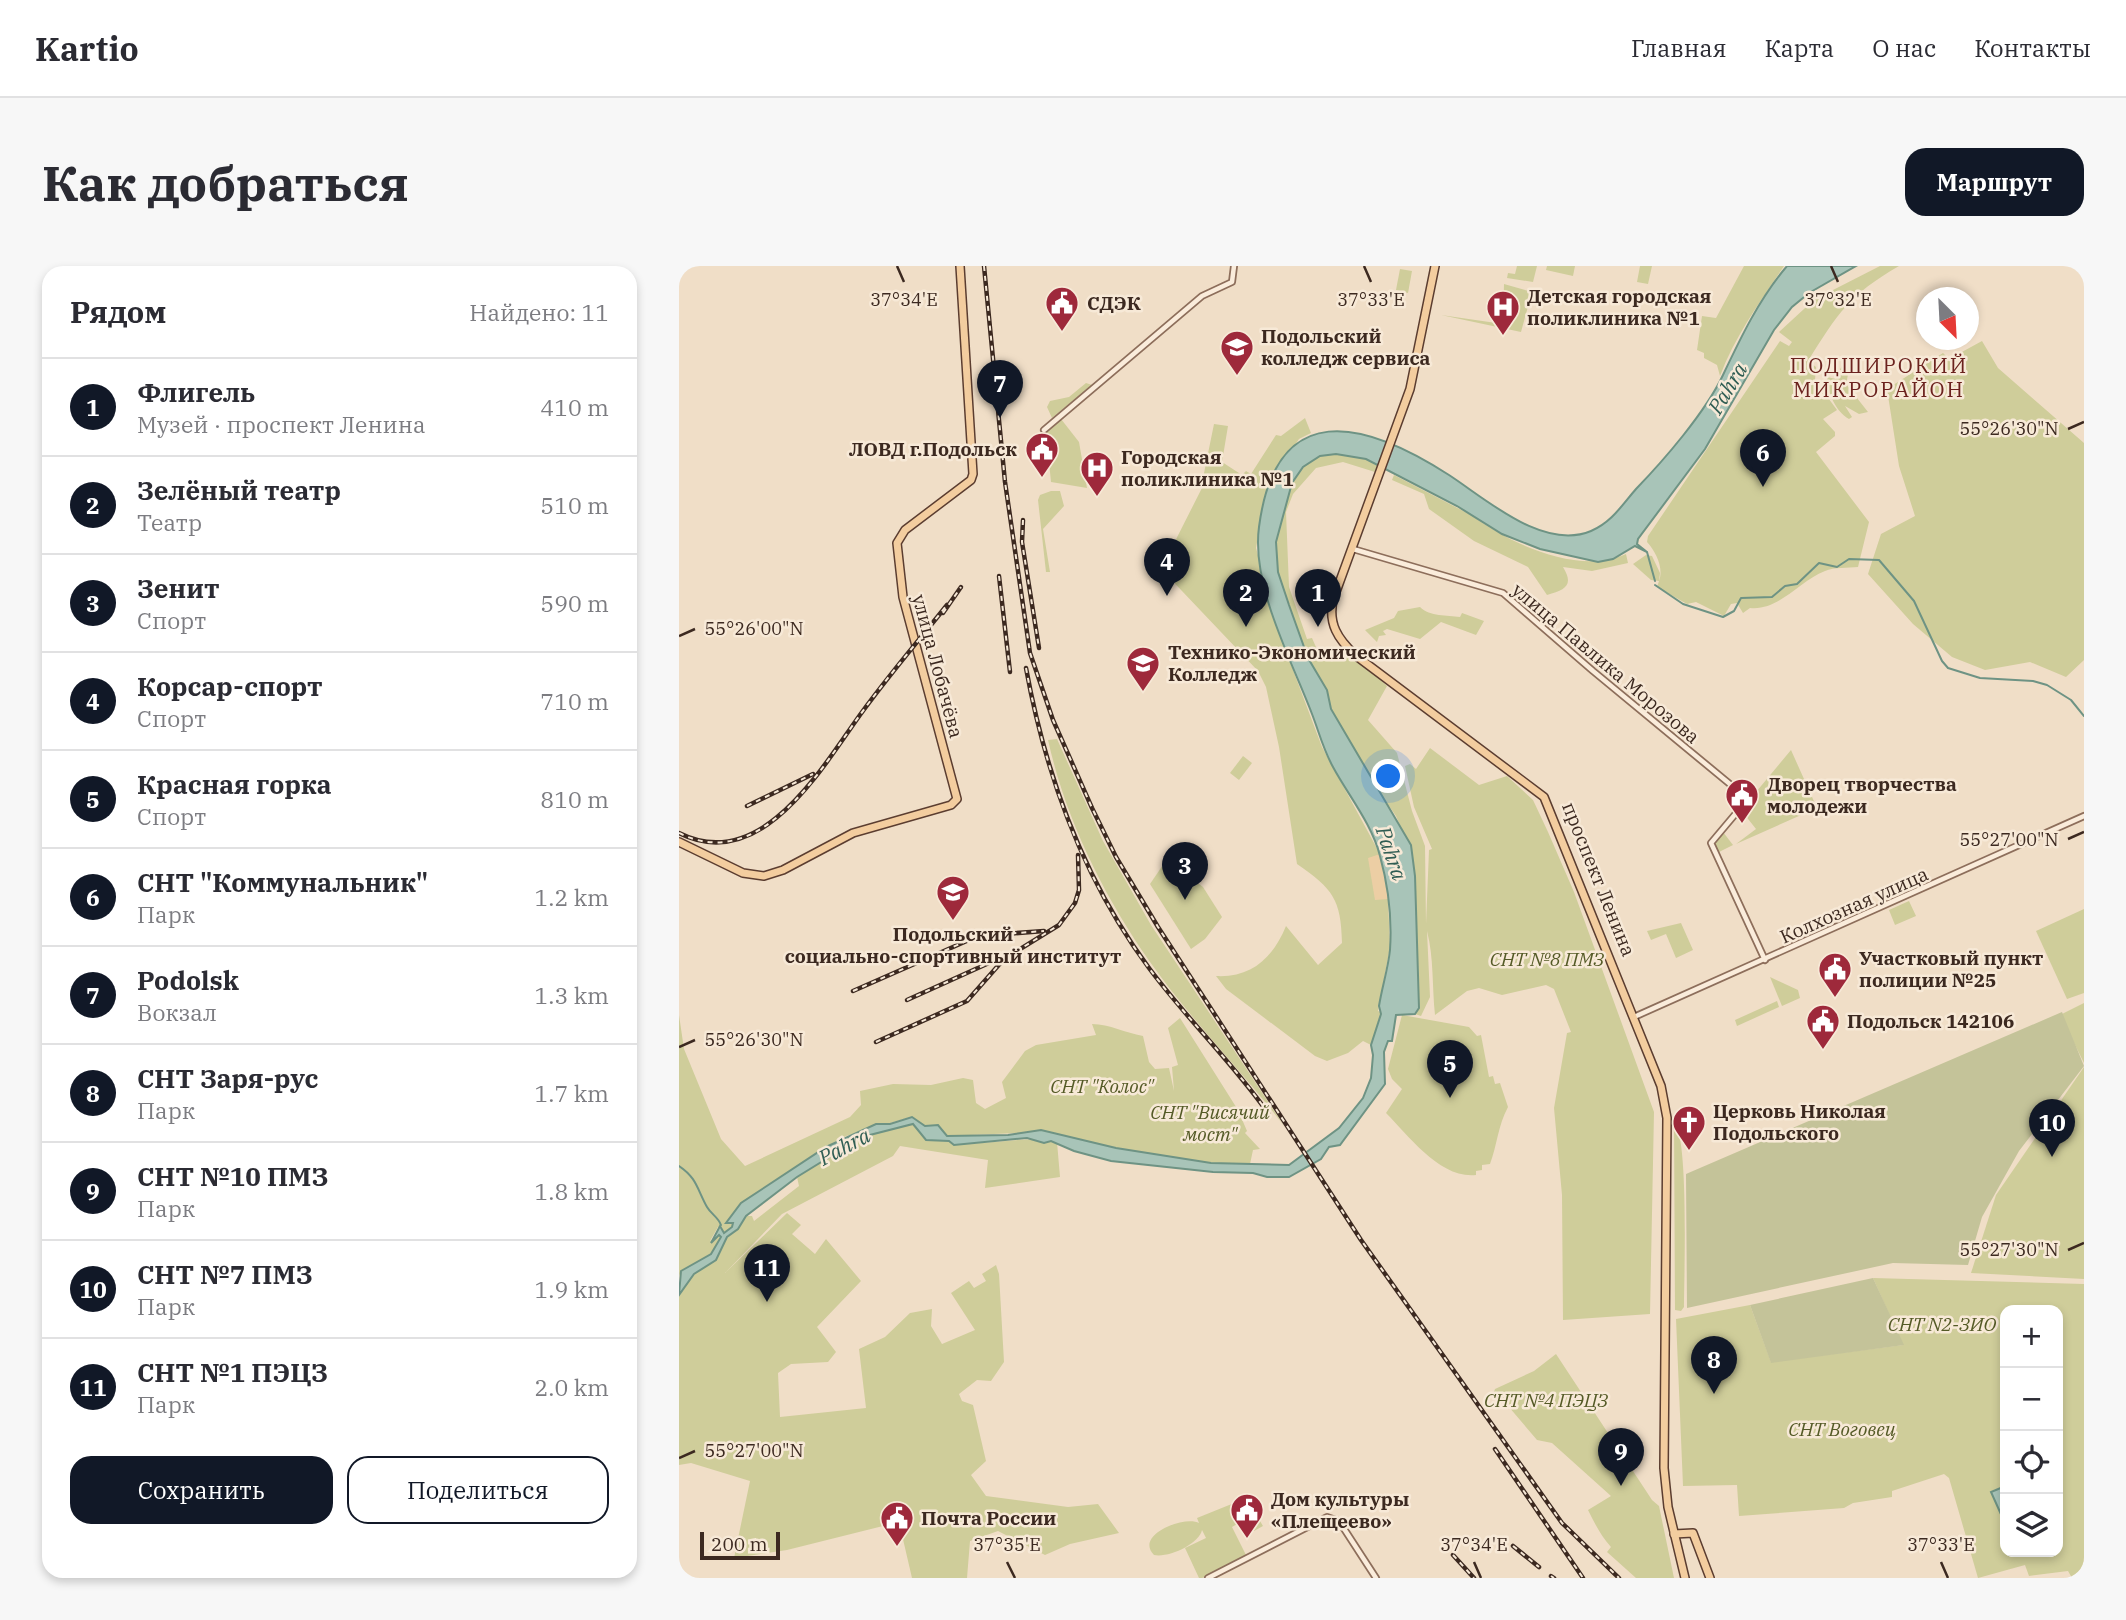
<!DOCTYPE html>
<html lang="ru">
<meta charset="utf-8">
<style>
body{margin:0;font-family:"IBM Plex Serif",serif;background:#f7f7f7;color:#2b2b33}
.controls{position:absolute;right:21px;bottom:21px;display:grid;overflow:hidden;border-radius:14px;box-shadow:0 4px 10px #0003}
.controls button{width:63px;height:63px;display:grid;place-items:center;padding:0;border:0;border-bottom:2px solid #e1e1e2;background:#fff;color:#2b2b33;font:35px sans-serif}
.compass{position:absolute;left:1237px;top:21px;width:63px;height:63px;border-radius:50%;background:#fff;box-shadow:0 4px 10px #0003;rotate:156deg}
.scale{position:absolute;left:21px;bottom:18px;width:80px;box-sizing:border-box;padding-left:7px;border:4px solid #3c2920;border-top:0;font-size:19px;line-height:24px;white-space:nowrap;color:#3c2920;-webkit-text-stroke:5px #f7e9d7;paint-order:stroke}
.you{position:absolute;left:710px;top:511px;width:24px;height:24px;margin:-18px;border:5px solid #fff;border-radius:50%;background:#1a73e8;box-shadow:0 0 0 10px #1a73e833}
.badge{display:grid;place-items:center;width:46px;height:46px;border-radius:50%;background:#111827;color:#fff;font-size:23px;font-weight:700}
.pin{position:absolute;translate:-50% -58px;filter:drop-shadow(0 2px 4px #0008)}
.pin::after{content:'';position:absolute;top:37px;width:24px;height:21px;background:inherit;clip-path:polygon(0 0,100% 0,50% 100%)}
.list{margin:0;padding:0;list-style:none}
h2{display:flex;justify-content:space-between;align-items:center;height:91px;margin:0;padding:0 28px;font-size:30px}
h2 small{font-size:23px;font-weight:400;color:#7c7c81}
.list li{display:grid;grid-template-columns:46px 1fr auto;gap:21px;align-items:center;box-sizing:border-box;height:98px;padding:0 28px;border-top:2px solid #e1e1e2}
.list b{display:block;font-size:26px;white-space:nowrap}
.list p{margin:0;font-size:23px;white-space:nowrap;color:#7c7c81}
.list em{font-size:23px;font-style:normal;color:#7c7c81}
.actions{display:flex;gap:14px;padding:21px 28px}
.actions a{flex:1;padding:16px 0;border:2px solid #111827;border-radius:21px;text-align:center;font-size:24px;color:#111827}
.actions .main{background:#111827;color:#fff}
.icon{flex:none;width:38px;height:38px;fill:none;stroke:currentColor;stroke-width:2;stroke-linecap:round;stroke-linejoin:round}
.map{position:relative;flex:none;width:1405px;height:1312px;overflow:hidden;border-radius:21px}
header{display:flex;align-items:center;gap:42px;box-sizing:border-box;height:98px;padding:0 35px;background:#fff;border-bottom:2px solid #e1e1e2}
header strong{font-size:33px}
nav{display:flex;gap:38px;margin-inline-start:auto;font-size:24px}
.intro{display:flex;align-items:center;justify-content:space-between;box-sizing:border-box;height:168px;padding:0 42px}
h1{margin:0;font-size:49px}
.button{padding:18px 32px;border-radius:21px;background:#111827;color:#fff;font-size:24px;font-weight:700}
main{display:flex;gap:42px;padding:0 42px}
aside{flex:1;background:#fff;border-radius:21px;box-shadow:0 4px 10px #0003}
.map>svg:first-child{display:block}
.green{fill:#cfcd9a;fill-rule:evenodd}
.sand{fill:#eccea4}
.cemetery{fill:#c4c399}
.water{fill:#a8c4b8;stroke:#6e9384;stroke-width:2}
.lines{fill:none;stroke-linecap:round;stroke-linejoin:round}
.stream{stroke:#6e9384;stroke-width:2}
.minor-casing{stroke:#8d6e5b;stroke-width:8}
.major-casing{stroke:#5b3d30;stroke-width:10}
.minor{stroke:#faecdb;stroke-width:4.5}
.major{stroke:#f3cd9f;stroke-width:7}
.rail-casing{stroke:#3c2920;stroke-width:4.5}
.rail{stroke:#f7e9d7;stroke-width:2;stroke-dasharray:5;stroke-linecap:butt}
.ticks{fill:none;stroke:#3c2920;stroke-width:2.5}
.labels{text-anchor:middle;dominant-baseline:central;stroke-width:5;stroke-linejoin:round;paint-order:stroke}
.poi-label{font-size:19px;font-weight:bold;fill:#3c2920;stroke:#f7e9d7;text-anchor:start}
.street-label{font-size:19px;fill:#3c2920;stroke:#f7e9d7}
.park-label{font-size:19px;font-style:italic;fill:#545a26;stroke:#f7e9d7}
.neighbourhood-label{font-size:21px;letter-spacing:2px;fill:#6b221e;stroke:#f7e9d7}
.water-label{font-size:21px;font-style:italic;fill:#2f5d53;stroke:#f7e9d7}
.ticks-label{font-size:18px;text-anchor:middle;fill:#3c2920;stroke:#f7e9d7;stroke-width:5;stroke-linejoin:round;paint-order:stroke}
</style>
<header>
<strong>Kartio</strong>
<nav><a>Главная</a><a>Карта</a><a>О нас</a><a>Контакты</a></nav>
</header>
<div class="intro"><h1>Как добраться</h1><a class="button">Маршрут</a></div>
<main>
<aside>
<h2>Рядом<small>Найдено: 11</small></h2>
<ul class="list">
<li><span class="badge">1</span><div><b>Флигель</b><p>Музей · проспект Ленина</p></div><em>410 m</em></li>
<li><span class="badge">2</span><div><b>Зелёный театр</b><p>Театр</p></div><em>510 m</em></li>
<li><span class="badge">3</span><div><b>Зенит</b><p>Спорт</p></div><em>590 m</em></li>
<li><span class="badge">4</span><div><b>Корсар-спорт</b><p>Спорт</p></div><em>710 m</em></li>
<li><span class="badge">5</span><div><b>Красная горка</b><p>Спорт</p></div><em>810 m</em></li>
<li><span class="badge">6</span><div><b>СНТ &quot;Коммунальник&quot;</b><p>Парк</p></div><em>1.2 km</em></li>
<li><span class="badge">7</span><div><b>Podolsk</b><p>Вокзал</p></div><em>1.3 km</em></li>
<li><span class="badge">8</span><div><b>СНТ Заря-рус</b><p>Парк</p></div><em>1.7 km</em></li>
<li><span class="badge">9</span><div><b>СНТ №10 ПМЗ</b><p>Парк</p></div><em>1.8 km</em></li>
<li><span class="badge">10</span><div><b>СНТ №7 ПМЗ</b><p>Парк</p></div><em>1.9 km</em></li>
<li><span class="badge">11</span><div><b>СНТ №1 ПЭЦЗ</b><p>Парк</p></div><em>2.0 km</em></li>
</ul>
<div class="actions"><a class="main">Сохранить</a><a>Поделиться</a></div>
</aside>
<div class="map">
<svg width="1405" height="1312" viewBox="0 0 1405 1312">
<rect width="100%" height="100%" fill="#f0dec7"/>
<g class="green">
<path d="M838 0H858L854 16 828 12 829 7 836 8Z"/>
<path d="M868 0H896L894 10 867 4Z"/>
<path d="M961 0H973L969 18 958 16Z"/>
<path d="M1065 0H1105C1081 36 1056 70 1041 110L1038 99 1025 92V87L1018 84 1023 50 1037 52Z"/>
<path d="M1201 0H1220C1170 29 1159 47 1129 95L1137 101 1136 114 1158 144 1144 153 1156 166V170L1137 186 1190 256 1179 301C1169 302 1155 301 1146 305 1120 315 1100 345 1071 342L1064 347 1058 337 1052 338 1045 350 1017 336 1008 338 978 321 980 315 972 314 954 298 967 289 973 290 981 307 980 315C985 302 977 286 968 276L969 270 1101 75 1110 80 1113 76 1100 66 1138 31 1144 37 1154 24Z"/>
<path d="M721 3 733 5 729 27 717 24Z"/>
<path d="M825 18 853 26 842 66 762 49 824 58Z"/>
<path d="M1303 75 1319 102 1405 177V394L1387 411 1351 396 1306 404 1273 391 1234 358 1189 308 1202 268 1236 250 1220 200 1208 123 1264 87 1270 93Z"/>
<path d="M1163 99 1170 104 1167 118 1189 146 1180 148 1166 140 1173 151 1170 153C1157 146 1148 126 1148 111L1157 113Z"/>
<path d="M407 117 413 119 373 152 368 141 371 135 390 131Z"/>
<path d="M626 152 632 167 620 173 588 222 577 282 605 380 643 481 701 588 709 633 711 681 699 745 702 746 692 779 684 775 669 787 648 795 636 790 547 723 537 710C572 712 594 692 607 660L639 699 663 677C662 633 654 623 618 598L600 481 587 421 579 405 484 305 483 301 526 216 524 212 535 158 549 160 543 196 563 209 567 205 572 208 597 169 602 170Z"/>
<path d="M382 153 400 176 408 222 372 216 367 166Z"/>
<path d="M657 188 687 193 699 200 696 206 664 196 637 202 614 228 607 246 610 321 628 373 633 372 640 388C649 390 654 387 662 387 679 389 696 409 708 420L689 454 718 487 733 545 746 580 747 658 750 584 753 583 735 541 726 500 731 498 737 503 751 482 800 519 828 510 854 534 869 566 895 626 975 846 971 1048 884 1054 883 929 875 842 888 767 892 766 875 723 867 719 823 729 800 722 788 725 756 749C753 721 755 692 748 665L751 731 742 750 736 748 740 742V726L736 610 731 583 717 550 688 508 652 443 648 424 629 393 599 306 597 276 613 217 624 201 641 190Z"/>
<path d="M715 209 792 249C830 277 899 310 947 288L949 297 913 305 884 301C895 319 887 324 868 329L849 301 795 275 750 243 745 228 713 214Z"/>
<path d="M372 225H381L385 240 364 263 371 306H367L359 234 361 229Z"/>
<path d="M741 341C751 351 768 349 781 351L783 347 805 355 797 369 762 356 741 373 708 363 704 365 707 369 700 370 698 376 686 364 715 352 719 345Z"/>
<path d="M378 473 424 575 472 659 606 861C563 805 512 754 471 696 424 629 387 554 369 474Z"/>
<path d="M1112 484 1138 542 1057 578 1077 563 1062 544Z"/>
<path d="M564 490 573 497 560 514 551 507Z"/>
<path d="M1044 566 1054 579 1040 586 1034 577Z"/>
<path d="M488 593 524 621 543 651 526 673 512 683 471 618Z"/>
<path d="M1230 635 1237 650 1216 659 1210 644Z"/>
<path d="M1405 643V727L1388 733 1357 665Z"/>
<path d="M1002 657 1014 684 997 692 987 668 972 674 968 665Z"/>
<path d="M1091 711 1119 724 1121 732 1103 740Z"/>
<path d="M1098 735 1100 741 1058 760 1056 754Z"/>
<path d="M1405 737V797L1381 749Z"/>
<path d="M0 749 5 783 42 873 66 900 171 851 182 839 181 825 214 818 252 819 284 812 294 814 297 837 306 843 327 832 323 816 346 785 357 779 417 769 413 758C431 758 446 767 464 770L470 796 476 803 490 802 495 825 493 801 499 799 489 762 501 752 559 844 568 865 566 867 581 883 574 884 571 898 532 897 437 882 365 866 268 870 259 859 246 860 233 851 228 852 167 870 147 881 63 937 47 957H54L53 961 45 967 39 961 31 975 40 969 42 971 32 988 2 1005 0 1010Z"/>
<path d="M723 749 790 761 798 770 802 769 810 811 814 810 816 818 821 817 829 841C819 859 818 880 811 898L803 899V904L797 905V909C761 913 730 870 707 847L723 823 713 813 709 803Z"/>
<path d="M1405 801V1013L1292 1007 1317 929Z"/>
<path d="M995 856C1010 868 1005 1013 1005 1041L1002 1045 996 1044Z"/>
<path d="M233 857C273 895 332 865 378 876L381 911 306 922 309 894 221 880 214 890 103 948 46 1007 108 947 122 959 113 968 136 988 147 973 182 1015 138 1061 157 1086 149 1096 112 1098 99 1107 101 1151 187 1142 180 1083 206 1071 231 1047 253 1043 252 1060 263 1078 296 1064 272 1027 290 1015 295 1022 307 1015 303 1008 317 999 320 1008 325 1096 312 1115 298 1114 280 1128 283 1135 294 1139 307 1195 292 1209 307 1230 389 1241 419 1238 440 1267 391 1278 366 1289 319 1265 291 1275 288 1312H233L220 1256 108 1284 55 1292 71 1215 12 1197 0 1199V1029L15 1008 38 993 48 971 67 950H73L75 955 120 920 118 911 183 870Z"/>
<path d="M1194 1012 1405 1018V1312H1393L1389 1305 1350 1310 1346 1299 1299 1312 1270 1212 1265 1208 1213 1225V1231L1174 1237 1165 1242 1060 1250 1058 1219 1004 1220 997 1053 1071 1039 1092 1096 1224 1079ZM1326 1044H1379V1286H1326Z"/>
<path d="M877 1088 973 1234 980 1240 995 1312H957L928 1286 932 1281C922 1270 916 1258 909 1244L932 1230 873 1177 858 1174 824 1134 820 1137 814 1129 816 1123 855 1105Z"/>
<path d="M570 1231 573 1237 560 1245 565 1254 553 1261 567 1289 523 1312H520L506 1282 527 1272 523 1264C520 1278 490 1292 475 1289 455 1269 506 1249 520 1257L518 1252Z"/>
<path d="M572 1240 584 1260 575 1265 563 1246Z"/>
</g>
<path class="sand" d="M701 588 709 633 696 634 689 592Z"/>
<g class="cemetery">
<path d="M1383 746 1405 800 1340 885 1303 951 1289 999 1214 997 1008 1042 1007 908Z"/>
<path d="M1194 1012 1225 1079 1092 1097 1071 1039Z"/>
</g>
<g class="water">
<path d="M1108 0H1177L1130 27 1113 41 1095 64 1026 183 959 273 958 278 968 286 956 280 934 293 919 296 861 283 823 268 778 240 687 193 657 188 641 190 624 201 613 217 597 276 599 306 610 339 629 392 648 424 652 443 732 579 736 610 740 742 736 748 717 749 713 775H709L705 786 706 818 661 879 650 881 642 893 610 911H588L574 907 534 906 432 895 395 885 372 875 365 877 348 872 275 879 270 875 247 874 234 858 183 871 118 911 67 950 59 963 48 971 37 994 15 1008 0 1029 2 1005 32 988 42 971 40 969 32 977 41 960 45 967 53 961 54 957H47L62 937 147 881 197 858H211L233 851 246 860 259 859 268 870 329 869 362 864 437 882 532 897 610 899 660 862 684 832 692 812 694 789 692 779 702 748 700 740C703 721 709 703 711 684 713 654 709 619 701 590 693 558 669 529 654 501 644 483 640 466 633 448 612 393 572 319 580 261 597 131 685 154 770 209 807 233 864 285 912 265 933 256 943 239 957 223 984 195 1026 147 1044 109 1062 71 1080 33 1108 0Z"/>
<path d="M1324 1221 1326 1223 1325 1255 1312 1226Z"/>
</g>
<g class="lines">
<g class="stream">
<path d="M968 286 976 315"/>
<path d="M976 319 1004 338 1044 351 1055 345 1062 332 1093 331 1106 320 1118 318 1140 297 1158 301 1170 293 1200 294 1235 335 1263 395 1269 402 1301 412 1354 415 1368 419 1392 434 1405 450"/>
<path d="M0 900C18 912 18 923 28 941 32 948 39 951 42 959"/>
</g>
<defs>
<g id="minor">
<path d="M365 164 523 30 553 16 555 0"/>
<path d="M674 283 824 327 914 405 1069 533 1032 577 1086 694"/>
<path d="M955 751 1405 550"/>
<path d="M529 1312 648 1251 660 1255 697 1312"/>
</g>
<g id="major">
<path d="M756 0 731 123 654 334C649 358 659 373 676 389L865 531 982 820 988 852 985 1202 989 1241 1006 1312"/>
<path d="M0 576 64 607 85 610 104 604 174 567 272 539 278 533 224 331 218 277 226 264 292 214 294 208 281 0"/>
<path d="M995 1268 1014 1267 1031 1312"/>
</g>
</defs>
<use href="#minor" class="minor-casing"/>
<use href="#major" class="major-casing"/>
<use href="#minor" class="minor"/>
<use href="#major" class="major"/>
<defs>
<g id="rail">
<path d="M305 0 326 216 351 387 374 454 413 542 437 591 479 661 682 974 883 1257 940 1312"/>
<path d="M344 254 343 276 360 382"/>
<path d="M320 310 331 406"/>
<path d="M264 347 282 321"/>
<path d="M347 402C367 511 404 613 470 702 507 752 553 796 589 847"/>
<path d="M68 540 134 508"/>
<path d="M0 567C79 607 138 510 176 456 204 416 237 378 268 339"/>
<path d="M174 725 299 670 365 665"/>
<path d="M228 734 321 692"/>
<path d="M197 776 288 735 325 693 380 659 396 637 400 624 399 589"/>
<path d="M816 1183 904 1312"/>
<path d="M834 1280 860 1301"/>
<path d="M774 1289 795 1312"/>
<path d="M872 1310 875 1312"/>
</g>
</defs>
<use href="#rail" class="rail-casing"/>
<use href="#rail" class="rail"/>
</g>
<path class="ticks" d="M218 0 225 16M685 0 692 16M1152 0 1159 16M1389 163 1405 156M0 370 16 363M1389 573 1405 566M0 781 16 774M1389 984 1405 977M0 1192 16 1185M328 1296 336 1312M795 1296 802 1312M1262 1296 1269 1312"/>
<defs>
<symbol id="civic-pin" viewBox="-11 -11 22 30"><path d="M0 17L-7.5 6A9.5 9.5 0 1 1 7.5 6Z" fill="#9e293b" stroke="#f7e9d7"/><path d="M-.6-6.5H3V-4.5H.6V-3L4-1V1h2V6H-6V1h2V-1L-.6-3ZM-1.2 2.5V6h2.4V2.5Z" fill="#fff"/></symbol>
<symbol id="hospital-pin" viewBox="-11 -11 22 30"><path d="M0 17L-7.5 6A9.5 9.5 0 1 1 7.5 6Z" fill="#9e293b" stroke="#f7e9d7"/><path d="M-5-5h3v3.5h4V-5h3V5h-3V1.5h-4V5h-3Z" fill="#fff"/></symbol>
<symbol id="university-pin" viewBox="-11 -11 22 30"><path d="M0 17L-7.5 6A9.5 9.5 0 1 1 7.5 6Z" fill="#9e293b" stroke="#f7e9d7"/><path d="M0-5L7-2L0 1L-7-2ZM-4 1L0 2.5L4 1V4Q0 6-4 4Z" fill="#fff"/></symbol>
<symbol id="church-pin" viewBox="-11 -11 22 30"><path d="M0 17L-7.5 6A9.5 9.5 0 1 1 7.5 6Z" fill="#9e293b" stroke="#f7e9d7"/><path d="M-1.2-6h2.4v3.5h3.3v2.4h-3.3V6h-2.4V-.1h-3.3v-2.4h3.3Z" fill="#fff"/></symbol>
</defs>
<g fill-rule="evenodd">
<use href="#civic-pin" x="364" y="18" width="38" height="52"/>
<use href="#hospital-pin" x="805" y="22" width="38" height="52"/>
<use href="#university-pin" x="539" y="62" width="38" height="52"/>
<use href="#civic-pin" x="344" y="164" width="38" height="52"/>
<use href="#hospital-pin" x="399" y="183" width="38" height="52"/>
<use href="#university-pin" x="445" y="378" width="38" height="52"/>
<use href="#civic-pin" x="1044" y="510" width="38" height="52"/>
<use href="#university-pin" x="255" y="607" width="38" height="52"/>
<use href="#civic-pin" x="1137" y="684" width="38" height="52"/>
<use href="#civic-pin" x="1125" y="736" width="38" height="52"/>
<use href="#church-pin" x="991" y="837" width="38" height="52"/>
<use href="#civic-pin" x="549" y="1225" width="38" height="52"/>
<use href="#civic-pin" x="199" y="1233" width="38" height="52"/>
</g>
<g class="labels">
<g class="poi-label">
<text x="848" y="30">Детская городская<tspan x="848" dy="22">поликлиника №1</tspan></text>
<text x="408" y="37">СДЭК</text>
<text x="582" y="70">Подольский<tspan x="582" dy="22">колледж сервиса</tspan></text>
<text x="338" y="183" text-anchor="end">ЛОВД г.Подольск</text>
<text x="442" y="191">Городская<tspan x="442" dy="22">поликлиника №1</tspan></text>
<text x="489" y="386">Технико-Экономический<tspan x="489" dy="22">Колледж</tspan></text>
<text x="1088" y="518">Дворец творчества<tspan x="1088" dy="22">молодежи</tspan></text>
<text x="274" y="668" text-anchor="middle">Подольский<tspan x="274" dy="22">социально-спортивный институт</tspan></text>
<text x="1180" y="692">Участковый пункт<tspan x="1180" dy="22">полиции №25</tspan></text>
<text x="1168" y="755">Подольск 142106</text>
<text x="1034" y="845">Церковь Николая<tspan x="1034" dy="22">Подольского</tspan></text>
<text x="592" y="1233">Дом культуры<tspan x="592" dy="22">«Плещеево»</tspan></text>
<text x="242" y="1252">Почта России</text>
</g>
<g class="street-label">
<text transform="translate(927 397) rotate(40)">улица Павлика Морозова</text>
<text transform="translate(259 400) rotate(75)">улица Лобачёва</text>
<text transform="translate(920 613) rotate(68)">проспект Ленина</text>
<text transform="translate(1175 639) rotate(-24)">Колхозная улица</text>
</g>
<g class="park-label">
<text x="868" y="693">СНТ №8 ПМЗ</text>
<text x="423" y="820">СНТ "Колос"</text>
<text x="531" y="846">СНТ "Висячий<tspan x="531" dy="22">мост"</tspan></text>
<text x="1263" y="1058">СНТ N2-ЗИО</text>
<text x="867" y="1134">СНТ №4 ПЭЦЗ</text>
<text x="1163" y="1163">СНТ Воговец</text>
</g>
<g class="neighbourhood-label">
<text x="1200" y="99">ПОДШИРОКИЙ<tspan x="1200" dy="24">МИКРОРАЙОН</tspan></text>
</g>
<g class="water-label">
<text transform="translate(1048 122) rotate(-59)">Pahra</text>
<text transform="translate(713 587) rotate(71)">Pahra</text>
<text transform="translate(165 880) rotate(-28)">Pahra</text>
</g>
</g>
<g class="ticks-label">
<text x="225" y="40">37°34'E</text>
<text x="692" y="40">37°33'E</text>
<text x="1159" y="40">37°32'E</text>
<text x="1330" y="169">55°26'30"N</text>
<text x="75" y="369">55°26'00"N</text>
<text x="1330" y="580">55°27'00"N</text>
<text x="75" y="780">55°26'30"N</text>
<text x="1330" y="990">55°27'30"N</text>
<text x="75" y="1191">55°27'00"N</text>
<text x="328" y="1285">37°35'E</text>
<text x="795" y="1285">37°34'E</text>
<text x="1262" y="1285">37°33'E</text>
</g>
</svg>
<div class="controls">
<button>+</button>
<button>−</button>
<button><svg class="icon" aria-label="locate" viewBox="0 0 24 24"><circle cx="12" cy="12" r="6"/><path d="M12 2v4M12 18v4M2 12h4M18 12h4"/></svg></button>
<button><svg class="icon" aria-label="layers" viewBox="0 0 24 24"><path d="M12 4l9 5-9 5-9-5zM3 14l9 5 9-5"/></svg></button>
</div>
<svg class="compass" viewBox="-18 -18 36 36"><path d="M0-13l5 13h-10z" fill="#e53935"/><path d="M0 13l5-13h-10z" fill="#7c7c81"/></svg>
<div class="scale">200 m</div>
<div class="you"></div>
<div class="pin badge" style="left:639px;top:361px">1</div>
<div class="pin badge" style="left:567px;top:361px">2</div>
<div class="pin badge" style="left:506px;top:634px">3</div>
<div class="pin badge" style="left:488px;top:330px">4</div>
<div class="pin badge" style="left:771px;top:832px">5</div>
<div class="pin badge" style="left:1084px;top:221px">6</div>
<div class="pin badge" style="left:321px;top:152px">7</div>
<div class="pin badge" style="left:1035px;top:1128px">8</div>
<div class="pin badge" style="left:942px;top:1220px">9</div>
<div class="pin badge" style="left:1373px;top:891px">10</div>
<div class="pin badge" style="left:88px;top:1036px">11</div>
</div>
</main>
